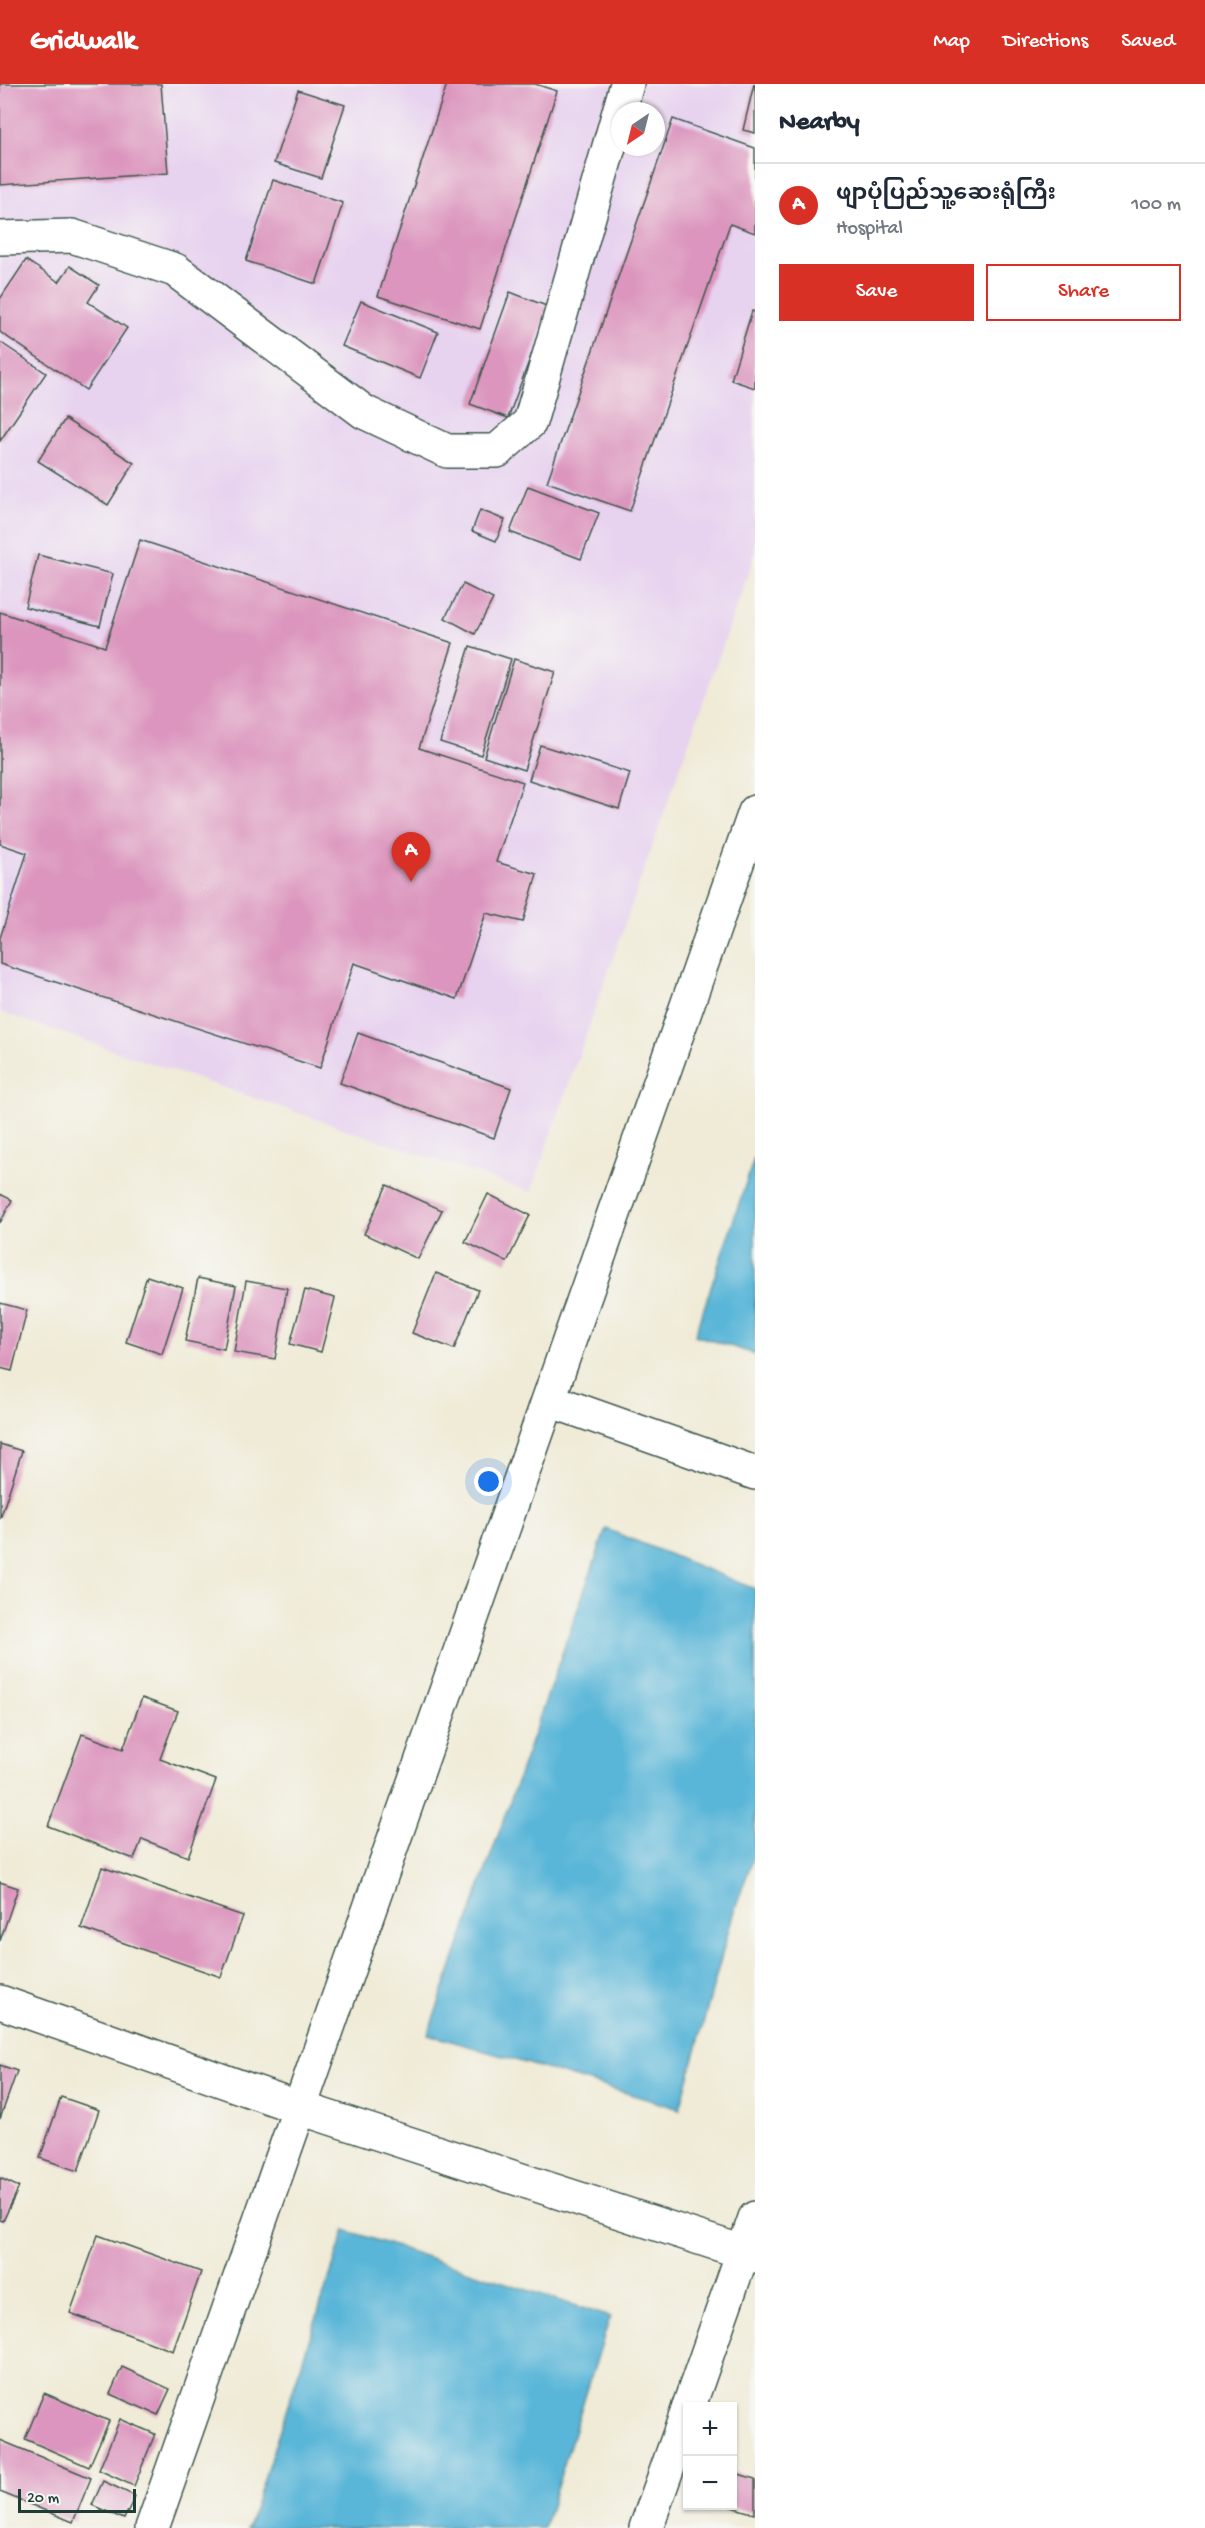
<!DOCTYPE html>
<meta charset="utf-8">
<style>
body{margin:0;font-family:"Gochi Hand","Noto Sans Myanmar",sans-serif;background:#f2f2f3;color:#1f2937}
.controls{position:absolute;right:18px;bottom:18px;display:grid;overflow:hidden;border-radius:0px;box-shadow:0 2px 4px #0004}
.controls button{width:54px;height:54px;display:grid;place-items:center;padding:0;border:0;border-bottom:2px solid #e0e1e3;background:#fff;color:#1f2937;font:30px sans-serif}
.compass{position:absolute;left:611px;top:18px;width:54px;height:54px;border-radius:50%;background:#fff;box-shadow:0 2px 4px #0004;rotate:215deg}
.scale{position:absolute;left:18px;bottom:15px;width:118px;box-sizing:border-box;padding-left:6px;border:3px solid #1f3d34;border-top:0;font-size:16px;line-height:21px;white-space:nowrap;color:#1f3d34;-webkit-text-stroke:4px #f6f6f2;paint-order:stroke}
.you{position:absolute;left:489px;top:1398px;width:21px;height:21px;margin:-15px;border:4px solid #fff;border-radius:50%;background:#1a73e8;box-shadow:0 0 0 9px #1a73e833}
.badge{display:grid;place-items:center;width:39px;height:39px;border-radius:50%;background:#d93025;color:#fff;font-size:20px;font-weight:700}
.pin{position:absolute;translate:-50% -50px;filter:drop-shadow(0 2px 3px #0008)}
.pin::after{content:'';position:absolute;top:32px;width:21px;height:18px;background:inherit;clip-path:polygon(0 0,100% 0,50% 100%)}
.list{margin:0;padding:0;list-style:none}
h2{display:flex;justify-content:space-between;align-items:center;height:78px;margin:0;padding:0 24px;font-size:26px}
h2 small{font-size:20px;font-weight:400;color:#747a83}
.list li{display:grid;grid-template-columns:39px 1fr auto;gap:18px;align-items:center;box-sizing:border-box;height:84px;padding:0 24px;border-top:2px solid #e0e1e3}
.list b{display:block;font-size:22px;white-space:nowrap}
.list p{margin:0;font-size:20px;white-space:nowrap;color:#747a83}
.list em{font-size:20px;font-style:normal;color:#747a83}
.actions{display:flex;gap:12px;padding:18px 24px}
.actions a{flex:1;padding:14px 0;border:2px solid #d93025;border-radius:0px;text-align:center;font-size:21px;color:#d93025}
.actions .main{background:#d93025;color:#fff}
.map{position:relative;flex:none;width:755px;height:2444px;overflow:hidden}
header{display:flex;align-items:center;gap:36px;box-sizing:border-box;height:84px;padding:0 30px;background:#d93025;color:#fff}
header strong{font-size:28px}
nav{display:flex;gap:33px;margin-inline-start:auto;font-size:21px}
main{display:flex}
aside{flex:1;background:#fff}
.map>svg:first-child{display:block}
.built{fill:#e7d2ef;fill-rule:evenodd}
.water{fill:#5ab6d8;stroke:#3c7a86;stroke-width:1.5}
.building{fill:#dc95be}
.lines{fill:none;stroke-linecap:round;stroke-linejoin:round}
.minor-casing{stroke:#3e574c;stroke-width:36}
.minor{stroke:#fff;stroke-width:33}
</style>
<header>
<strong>Gridwalk</strong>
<nav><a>Map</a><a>Directions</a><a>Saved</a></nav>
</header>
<main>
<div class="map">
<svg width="755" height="2444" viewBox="0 0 755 2444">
<rect width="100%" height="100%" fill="#f6f6f2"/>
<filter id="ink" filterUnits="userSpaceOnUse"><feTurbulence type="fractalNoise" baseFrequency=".0167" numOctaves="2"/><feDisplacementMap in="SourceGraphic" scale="12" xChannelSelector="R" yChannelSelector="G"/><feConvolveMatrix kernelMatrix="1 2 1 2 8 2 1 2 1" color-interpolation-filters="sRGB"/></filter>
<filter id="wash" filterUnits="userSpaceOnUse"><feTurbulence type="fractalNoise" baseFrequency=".008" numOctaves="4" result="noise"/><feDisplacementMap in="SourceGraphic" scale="24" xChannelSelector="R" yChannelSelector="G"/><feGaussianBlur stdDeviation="1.35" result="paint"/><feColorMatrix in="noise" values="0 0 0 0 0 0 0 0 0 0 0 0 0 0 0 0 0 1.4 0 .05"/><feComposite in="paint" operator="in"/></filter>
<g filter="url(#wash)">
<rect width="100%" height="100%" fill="#f0ebd7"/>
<path class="built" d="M0 0H755V470L531 1108 0 928ZM620 27H656V63H620Z"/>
<g class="water">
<path d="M755 1072V1270L695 1251Z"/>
<path d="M606 1445 755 1505V1769L733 1830 680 2025 428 1950Z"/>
<path d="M345 2146 610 2233 544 2444H248Z"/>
</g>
<g id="blocks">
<g class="building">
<path d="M0 0H161L168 89 0 101Z"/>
<path d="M447 0H535L557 7 480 245 378 212Z"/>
<path d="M754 0H755V49L743 46Z"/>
<path d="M298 6 345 21 321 94 274 79Z"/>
<path d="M673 35 755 64V149L730 140 630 427 547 398Z"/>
<path d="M273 96 343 119 316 200 246 177Z"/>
<path d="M26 176 59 198 70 182 99 201 88 218 127 244 86 306 0 248V215Z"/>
<path d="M510 208 549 223 508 334 470 320Z"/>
<path d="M361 217 438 248 420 294 342 262Z"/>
<path d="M752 227 755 228V304L731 296Z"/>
<path d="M0 258 46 289 0 357Z"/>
<path d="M65 335 134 379 108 421 38 377Z"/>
<path d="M528 402 599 429 581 475 510 448Z"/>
<path d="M480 426 505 436 496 457 472 447Z"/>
<path d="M140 456 453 559 419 664 523 698 496 778 537 790 523 838 486 829 457 915 354 879 320 984 0 880V854L27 769 0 760V528L105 563Z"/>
<path d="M38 471 113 490 100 542 25 523Z"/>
<path d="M463 500 493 515 475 550 445 534Z"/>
<path d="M470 562 511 575 481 671 440 658Z"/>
<path d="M514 575 555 588 524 686 484 673Z"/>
<path d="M540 661 630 689 619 725 529 696Z"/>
<path d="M358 949 511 1004 494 1054 340 999Z"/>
<path d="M387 1101 442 1126 418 1175 364 1150Z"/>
<path d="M0 1110 12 1116 0 1139Z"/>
<path d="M488 1110 530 1131 507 1178 465 1158Z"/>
<path d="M436 1189 478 1206 454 1265 412 1249Z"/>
<path d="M147 1192 183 1204 162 1270 126 1258Z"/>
<path d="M198 1194 236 1202 224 1265 185 1257Z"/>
<path d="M246 1197 287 1204 275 1275 234 1268Z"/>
<path d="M305 1206 335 1214 321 1268 290 1260Z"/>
<path d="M0 1219 27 1226 12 1287 0 1284Z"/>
<path d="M0 1360 22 1367 0 1435Z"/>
<path d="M142 1614 178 1627 160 1675 216 1696 188 1773 142 1755 134 1775 48 1742 82 1650 123 1665Z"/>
<path d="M102 1783 243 1832 221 1893 81 1844Z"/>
<path d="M0 1798 18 1804 0 1857Z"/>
<path d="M0 1981 17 1987 0 2035Z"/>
<path d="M61 2013 99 2026 78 2087 40 2074Z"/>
<path d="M0 2094 19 2103 3 2137 0 2136Z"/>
<path d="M98 2151 201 2188 173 2267 70 2229Z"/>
<path d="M122 2283 170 2305 158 2331 110 2310Z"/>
<path d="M44 2309 109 2337 89 2383 25 2355Z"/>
<path d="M120 2335 155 2350 134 2402 99 2386Z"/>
<path d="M0 2356 91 2394 73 2438 0 2408Z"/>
<path d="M732 2388 755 2395V2430L728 2422H732Z"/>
<path d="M103 2397 135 2412 124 2435 92 2421Z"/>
</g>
</g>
</g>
<g filter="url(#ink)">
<use href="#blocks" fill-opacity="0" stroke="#3e574c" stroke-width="1.5"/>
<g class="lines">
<defs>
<g id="minor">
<path d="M0 154 72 152 175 186 364 328 447 367H497L530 338 627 0"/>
<path d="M549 1316 755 1389"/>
<path d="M0 1918 300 2024 755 2172"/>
<path d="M689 2322 755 2134"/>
<path d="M152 2444 755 728"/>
<path d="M646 2444 688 2326"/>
</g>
</defs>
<use href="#minor" class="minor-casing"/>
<use href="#minor" class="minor"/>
</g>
</g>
</svg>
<div class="controls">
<button>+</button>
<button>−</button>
</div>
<svg class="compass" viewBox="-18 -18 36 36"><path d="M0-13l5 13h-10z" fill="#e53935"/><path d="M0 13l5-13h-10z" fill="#747a83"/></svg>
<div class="scale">20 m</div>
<div class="you"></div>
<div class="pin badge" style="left:411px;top:798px">A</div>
</div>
<aside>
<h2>Nearby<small></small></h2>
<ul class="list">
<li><span class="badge">A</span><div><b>ဖျာပုံပြည်သူ့ဆေးရုံကြီး</b><p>Hospital</p></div><em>100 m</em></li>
</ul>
<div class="actions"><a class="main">Save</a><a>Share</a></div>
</aside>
</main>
